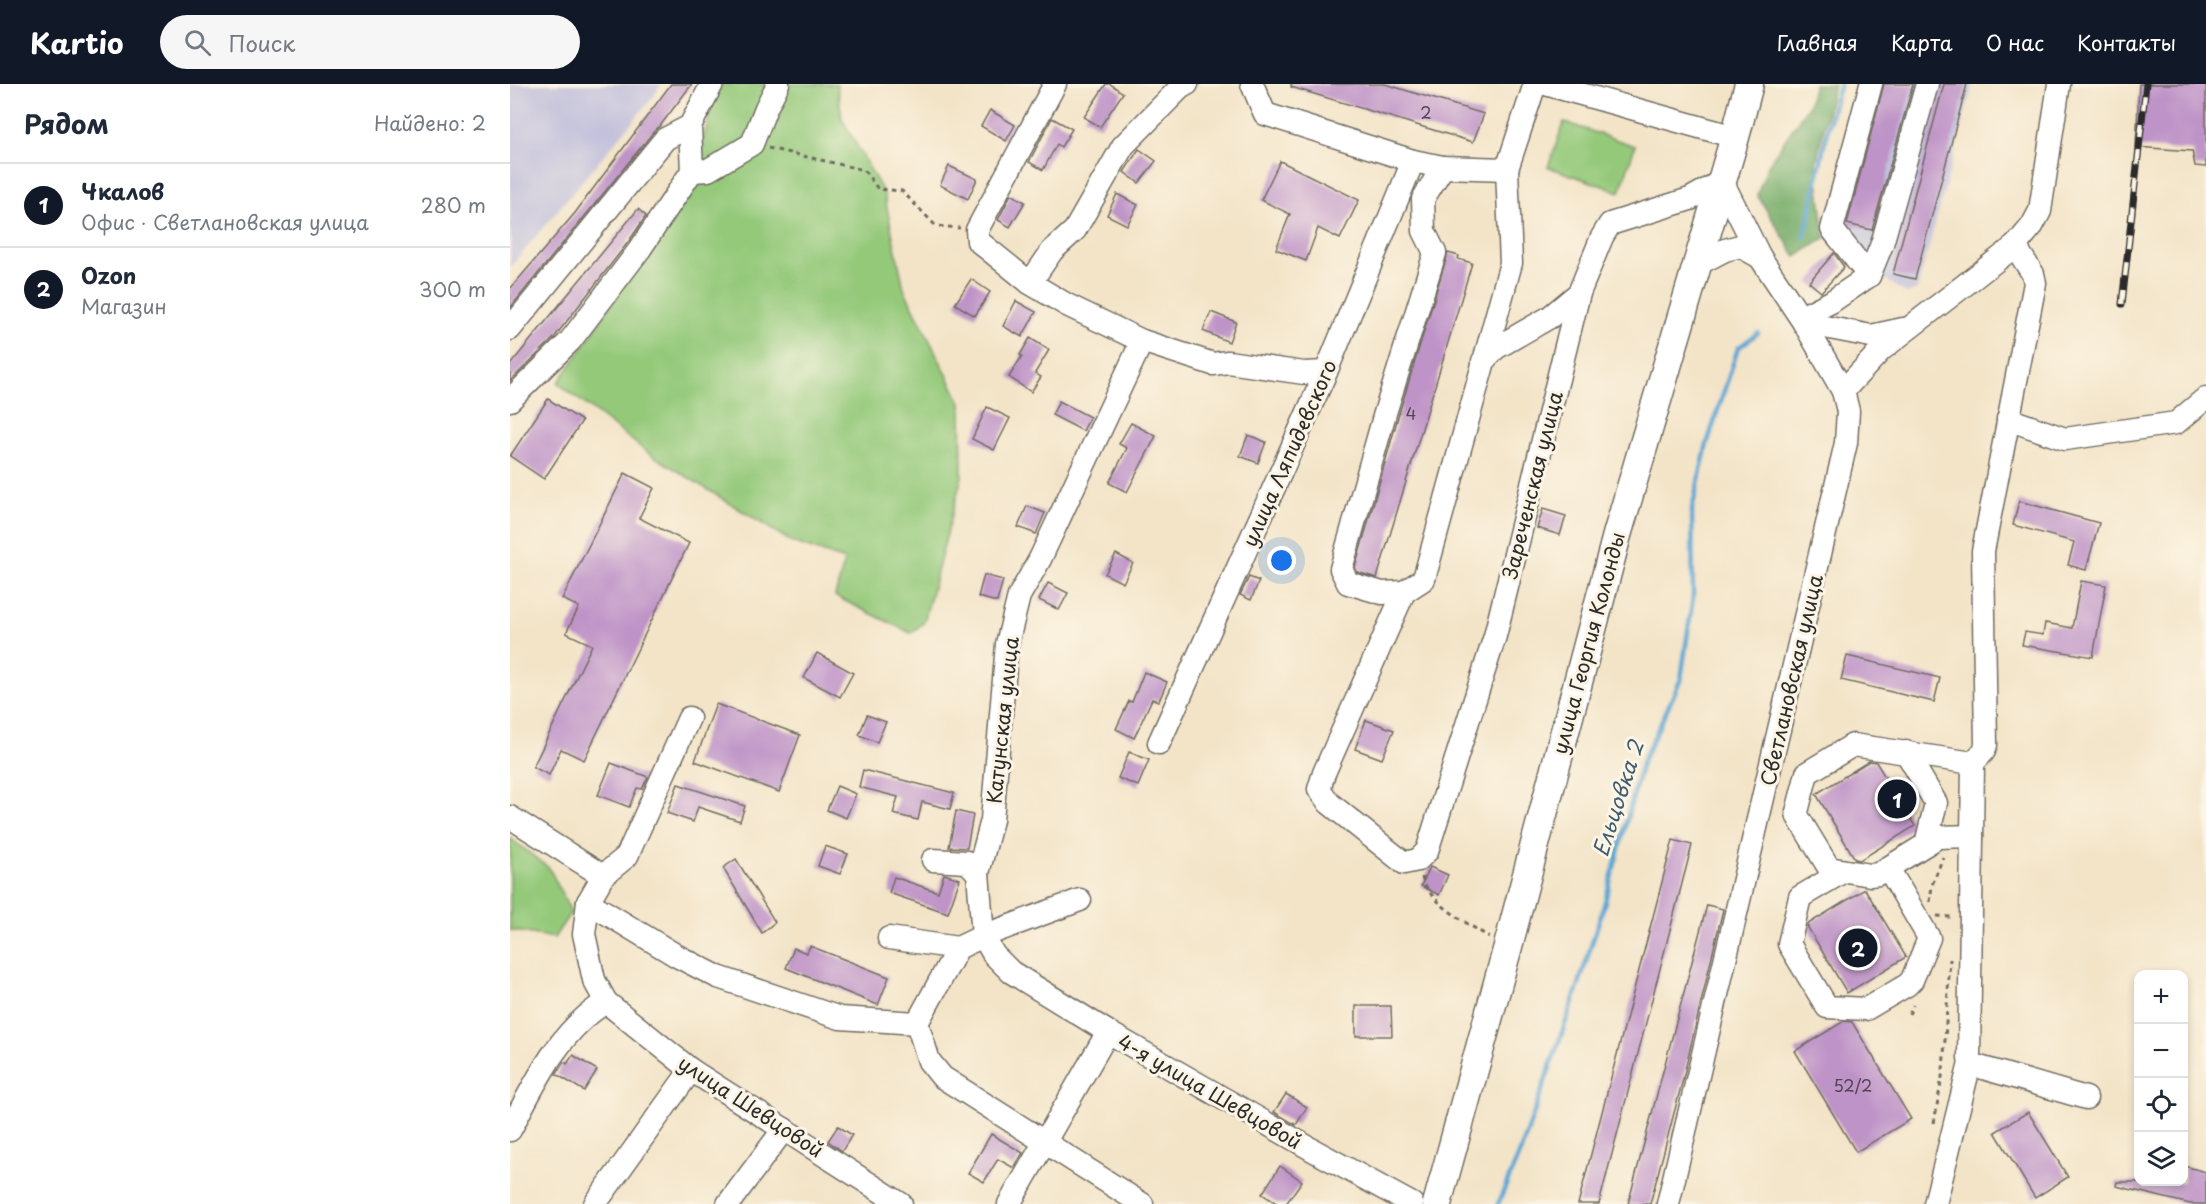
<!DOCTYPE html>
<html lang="ru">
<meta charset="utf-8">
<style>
body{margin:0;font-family:"Playpen Sans",sans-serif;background:#f6f6f7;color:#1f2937}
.controls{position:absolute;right:18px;bottom:18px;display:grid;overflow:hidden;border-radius:12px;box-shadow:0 3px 9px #0003}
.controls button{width:54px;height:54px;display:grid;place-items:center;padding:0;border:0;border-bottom:2px solid #e0e1e3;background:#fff;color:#1f2937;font:30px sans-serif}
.you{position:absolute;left:772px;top:477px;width:21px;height:21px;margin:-15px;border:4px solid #fff;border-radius:50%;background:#1a73e8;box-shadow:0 0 0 9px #1a73e833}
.badge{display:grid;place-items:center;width:39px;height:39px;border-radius:50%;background:#111827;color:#fff;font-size:20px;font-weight:700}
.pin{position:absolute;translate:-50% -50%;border:3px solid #fff;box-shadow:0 2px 6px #0006}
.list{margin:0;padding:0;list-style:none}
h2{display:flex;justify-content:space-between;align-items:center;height:78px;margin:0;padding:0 24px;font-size:26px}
h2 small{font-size:20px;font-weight:400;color:#747a83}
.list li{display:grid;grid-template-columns:39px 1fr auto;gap:18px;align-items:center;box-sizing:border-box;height:84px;padding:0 24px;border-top:2px solid #e0e1e3}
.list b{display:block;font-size:22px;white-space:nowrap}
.list p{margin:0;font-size:20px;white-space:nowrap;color:#747a83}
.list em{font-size:20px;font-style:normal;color:#747a83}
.icon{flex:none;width:33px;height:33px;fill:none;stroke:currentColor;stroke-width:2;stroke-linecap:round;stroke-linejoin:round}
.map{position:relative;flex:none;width:1696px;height:1120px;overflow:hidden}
header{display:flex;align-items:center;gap:36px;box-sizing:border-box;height:84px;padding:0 30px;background:#111827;color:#fff}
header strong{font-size:28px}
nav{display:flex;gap:33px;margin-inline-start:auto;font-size:21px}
.search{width:420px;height:54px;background:#f6f6f7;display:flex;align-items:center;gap:15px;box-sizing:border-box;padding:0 21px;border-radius:33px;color:#747a83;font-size:22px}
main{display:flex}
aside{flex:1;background:#fff}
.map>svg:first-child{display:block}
.industrial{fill:#c3c1db}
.green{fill:#94c97a;stroke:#607a52;stroke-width:1.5}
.forest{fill:#77ad6a;stroke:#516c4a;stroke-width:1.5}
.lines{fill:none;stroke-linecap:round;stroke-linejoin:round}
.stream{stroke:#5ba5d3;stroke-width:4.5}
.building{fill:#be93c7}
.minor-casing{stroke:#716c62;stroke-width:25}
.major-casing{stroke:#716c62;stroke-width:31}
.path{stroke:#716c62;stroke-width:3;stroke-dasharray:4.5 4.5;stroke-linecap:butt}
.minor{stroke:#fff;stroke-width:22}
.major{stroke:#fff;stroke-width:28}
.rail-casing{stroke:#2b2b2b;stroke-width:7}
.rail{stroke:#fcf5e5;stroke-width:4.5;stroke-dasharray:14;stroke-linecap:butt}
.labels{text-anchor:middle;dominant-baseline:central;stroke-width:6;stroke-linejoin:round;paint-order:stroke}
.number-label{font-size:16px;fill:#504552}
.street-label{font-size:20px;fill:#2b2b2b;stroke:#fcf5e5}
.water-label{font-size:21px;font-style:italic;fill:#3e5c6e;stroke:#fcf5e5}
</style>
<header>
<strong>Kartio</strong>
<div class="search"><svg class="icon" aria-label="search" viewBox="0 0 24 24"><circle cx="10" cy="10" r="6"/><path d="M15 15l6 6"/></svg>Поиск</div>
<nav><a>Главная</a><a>Карта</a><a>О нас</a><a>Контакты</a></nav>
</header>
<main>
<aside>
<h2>Рядом<small>Найдено: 2</small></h2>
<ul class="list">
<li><span class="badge">1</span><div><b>Чкалов</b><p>Офис · Светлановская улица</p></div><em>280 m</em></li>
<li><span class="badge">2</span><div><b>Ozon</b><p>Магазин</p></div><em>300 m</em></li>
</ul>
</aside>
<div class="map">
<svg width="1696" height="1120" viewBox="0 0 1696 1120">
<rect width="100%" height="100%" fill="#fcf5e5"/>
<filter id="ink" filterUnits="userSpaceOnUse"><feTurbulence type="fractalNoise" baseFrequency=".0167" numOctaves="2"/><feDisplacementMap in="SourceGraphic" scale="12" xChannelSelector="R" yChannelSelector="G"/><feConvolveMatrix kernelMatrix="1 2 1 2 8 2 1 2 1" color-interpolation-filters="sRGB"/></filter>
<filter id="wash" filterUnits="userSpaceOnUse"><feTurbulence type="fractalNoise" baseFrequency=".008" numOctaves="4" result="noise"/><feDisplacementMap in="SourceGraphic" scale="24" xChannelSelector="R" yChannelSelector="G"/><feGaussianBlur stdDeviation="1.35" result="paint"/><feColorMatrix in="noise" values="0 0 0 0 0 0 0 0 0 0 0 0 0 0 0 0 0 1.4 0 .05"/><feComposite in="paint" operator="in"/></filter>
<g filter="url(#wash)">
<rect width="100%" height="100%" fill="#f3e4c8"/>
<g class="industrial">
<path d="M0 0H151L144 12 0 183Z"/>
<path d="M1357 0H1463L1407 206 1397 210 1315 154Z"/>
</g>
<g class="green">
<path d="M212 0H327L332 35 374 110 394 205 451 319 452 392 414 538 401 549 325 512 335 476 282 458 137 368 48 299 78 256 183 95 201 25Z"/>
<path d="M1054 38 1125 62 1110 108 1038 83Z"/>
<path d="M0 754 39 784 61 828 44 854 0 846Z"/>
</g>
<path class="forest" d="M1304 0H1324L1306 78 1315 154 1286 173 1247 111 1258 81 1298 22Z"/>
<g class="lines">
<g class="stream">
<path d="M1294 153C1308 102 1313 50 1330 0"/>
<path d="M988 1120 1011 1066 1069 900 1094 821 1132 679 1171 595 1183 513 1182 425 1197 360 1228 264 1248 249"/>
</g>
</g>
<g id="blocks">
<g class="building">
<path d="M161 0H182L150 42 145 46 0 224V205L65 129Z"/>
<path d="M596 0H600L613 9 590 43 574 33Z"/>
<path d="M781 0H875L974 30 963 58 781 3Z"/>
<path d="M1374 0H1403L1362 146 1337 140Z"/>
<path d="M1434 0H1457L1405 195 1383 190Z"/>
<path d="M1629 0H1696V83L1685 82 1682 67 1626 63Z"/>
<path d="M480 26 505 41 496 57 471 42Z"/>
<path d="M542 34 562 45 551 63 547 60 533 86 519 78Z"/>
<path d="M629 65 646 77 629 99 614 88Z"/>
<path d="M770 77 849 116 830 155 808 144 796 177 766 165 780 130 751 116Z"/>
<path d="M439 82 467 95 458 115 430 101Z"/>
<path d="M501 110 515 118 500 143 488 136Z"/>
<path d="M607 110 628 121 617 141 597 131Z"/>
<path d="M128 125 136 132 119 157 43 255 0 297V281Z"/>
<path d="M938 169 949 172 948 175 962 179 867 494 847 488 845 484 888 333Z"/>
<path d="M1324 169 1334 183 1311 208 1299 198Z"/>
<path d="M461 195 480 208 465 232 445 220Z"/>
<path d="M506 217 526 228 512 253 493 242Z"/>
<path d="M701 228 726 238 719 258 693 247Z"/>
<path d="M520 254 539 266 525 289 531 293 521 308 499 293 512 272 510 271Z"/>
<path d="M38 315 72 337 34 395 0 372Z"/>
<path d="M549 317 580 333 573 347 542 331Z"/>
<path d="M477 323 500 334 484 366 462 355Z"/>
<path d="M621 339 646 352 617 408 599 399 617 364 609 360Z"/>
<path d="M738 351 756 358 748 379 730 372Z"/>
<path d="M115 389 144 404 129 434 179 459 74 676 51 665 39 691 23 683 82 561 56 549 69 523 52 515Z"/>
<path d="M1509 417 1589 439 1576 486 1558 481 1564 458 1503 441Z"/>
<path d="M517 422 535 429 526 450 508 443Z"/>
<path d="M1033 425 1056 432 1050 451 1027 444Z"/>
<path d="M606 470 623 479 613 499 595 490Z"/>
<path d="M474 491 493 496 487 518 468 513Z"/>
<path d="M739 493 749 497 741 516 730 511Z"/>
<path d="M1571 497 1596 501 1583 573 1512 561 1515 548 1533 551 1535 539 1562 544Z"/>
<path d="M538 499 558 509 549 526 529 516Z"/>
<path d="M307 569 343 589 330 613 294 594Z"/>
<path d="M1337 572 1430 594 1424 618 1331 596Z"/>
<path d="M634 588 657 598 649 617 642 615 624 654 606 645 619 617 622 618Z"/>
<path d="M206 620 290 651 269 708 185 677Z"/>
<path d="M357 631 376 638 367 658 349 651Z"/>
<path d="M856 636 884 646 872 675 845 665Z"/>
<path d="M619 668 639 676 628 702 608 694Z"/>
<path d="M1359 677 1366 678 1405 742 1350 776 1345 775 1306 710Z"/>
<path d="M101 679 138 693 132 705 127 704 119 723 88 711Z"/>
<path d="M353 686 444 709 440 725 412 718 408 736 383 730 388 713 349 703Z"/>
<path d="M168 700 235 722 230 737 188 723 183 738 157 729Z"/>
<path d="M327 702 346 710 336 734 317 726Z"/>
<path d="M446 727 463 731 457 764 439 763Z"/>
<path d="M1163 756 1182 761 1089 1120H1068Z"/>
<path d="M315 762 338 770 330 790 308 782Z"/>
<path d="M226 775 265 838 252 849 213 784Z"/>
<path d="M920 783 938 791 929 811 911 802Z"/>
<path d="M434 790 450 795 438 829 379 809 384 793 428 808Z"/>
<path d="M1355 805 1396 873 1337 909 1297 842 1298 840Z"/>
<path d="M1197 821 1213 825 1173 995 1140 1120H1118Z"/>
<path d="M300 862 379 893 368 921 276 884 284 864 297 869Z"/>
<path d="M846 922H881L882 952H846Z"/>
<path d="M1334 937 1342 938 1401 1035 1346 1068 1285 967Z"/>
<path d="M63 971 87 986 74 1007 46 990 54 978 57 980Z"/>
<path d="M776 1010 797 1023 786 1041 764 1028Z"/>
<path d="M1518 1028 1558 1093 1525 1114 1485 1048Z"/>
<path d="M328 1042 342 1051 332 1067 318 1057Z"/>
<path d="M481 1050 513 1069 504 1084 488 1075 474 1098 458 1089Z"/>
<path d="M770 1082 792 1097 776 1120H768L752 1110Z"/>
<path d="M1674 1082 1696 1088V1120H1680L1606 1102 1607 1098H1674Z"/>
</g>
</g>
</g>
<g filter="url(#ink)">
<use href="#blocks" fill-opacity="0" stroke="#716c62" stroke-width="1.5"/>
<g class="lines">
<defs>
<g id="minor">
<path d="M545 0 467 146 468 157 520 199 557 221 632 257 703 280 718 278 794 289 816 288"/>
<path d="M742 0 755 30 903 77 933 83 997 85 1025 0"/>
<path d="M1035 0 1225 53"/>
<path d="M933 83 913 115 914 147 925 169 875 329 831 485 838 499 872 509 894 508 914 495 1001 179 997 85"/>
<path d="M182 87 198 86 242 60 256 24 268 0"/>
<path d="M1505 162 1523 190 1525 199 1473 467 1476 661 1474 667 1463 679 1459 975 1463 981 1576 1014"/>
<path d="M1188 180 1215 166 1230 162 1250 173"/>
<path d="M1359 192 1322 145 1361 0"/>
<path d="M520 199 542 167 565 146 613 62 670 4 677 0"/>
<path d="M1291 233 1321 218 1359 192 1372 160 1417 0"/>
<path d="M1294 239 1361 252 1393 245"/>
<path d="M0 245 155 55 180 42 202 0"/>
<path d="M632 257 530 475 509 512 497 560 482 736 468 789 473 852 484 871 501 888 598 948 801 1065 902 1120"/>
<path d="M973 277 986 264 1040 233 1069 209"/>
<path d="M1333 307 1371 266 1505 162 1522 142 1530 127 1549 0"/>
<path d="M0 316 60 257 130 165 182 87 180 42"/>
<path d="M1498 335 1555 355 1666 339 1696 314"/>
<path d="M894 508 814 689 809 705 819 719 894 779 908 776 917 767 985 552 1069 209 1092 153 1100 140 1180 115 1212 97 1250 173 1294 239 1333 307 1338 327 1336 359 1158 1120"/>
<path d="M179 634 117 772 93 792 78 818 74 850 84 896 96 918 181 986 391 1120"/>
<path d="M649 659 816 288 903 77"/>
<path d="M1396 668 1426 719 1416 760"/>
<path d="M0 733 93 792"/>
<path d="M1462 752 1428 753 1368 790 1360 791 1319 784 1288 733 1287 728 1297 689 1343 661 1463 679"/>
<path d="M423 776 457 778 468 789"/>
<path d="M1334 787 1290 813 1279 860 1317 923 1356 925 1397 901 1402 896 1419 854 1378 784"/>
<path d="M78 818 167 872 208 893 330 934 407 939"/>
<path d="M379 854 448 864"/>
<path d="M407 939 419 977 432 993 632 1120"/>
<path d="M407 939 448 864 473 852 570 816"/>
<path d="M0 1046C25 999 49 946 96 918"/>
<path d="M85 1120 181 986"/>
<path d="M218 1120 274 1045"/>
<path d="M499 1120 598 948"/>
<path d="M1425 1120 1460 979"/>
</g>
<path id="major" d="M927 1120 997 866 1107 451 1225 53 1239 0"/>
</defs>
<use href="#minor" class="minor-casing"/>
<use href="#major" class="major-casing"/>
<g class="path">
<path d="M258 64 354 86 368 105 392 107 426 142 450 144"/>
<path d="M912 793C917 817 958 840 979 853"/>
<path d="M1420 818 1422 801 1433 773"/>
<path d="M1427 832 1441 833"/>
<path d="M1399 930 1403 921"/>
<path d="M1424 1039 1433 987 1440 875"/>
</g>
<use href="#minor" class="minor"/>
<use href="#major" class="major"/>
<defs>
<path id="rail" d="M1612 220 1636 0"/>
</defs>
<use href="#rail" class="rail-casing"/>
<use href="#rail" class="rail"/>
</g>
</g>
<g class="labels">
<g class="number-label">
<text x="916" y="28">2</text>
<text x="901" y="329">4</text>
<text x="1343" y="1001">52/2</text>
</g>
<g class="street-label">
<text transform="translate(779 369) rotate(-66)">улица Ляпидевского</text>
<text transform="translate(1022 401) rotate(-76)">Зареченская улица</text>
<text transform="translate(1078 559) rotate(-75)">улица Георгия Колонды</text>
<text transform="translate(1281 596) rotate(-77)">Светлановская улица</text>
<text transform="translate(492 636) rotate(-84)">Катунская улица</text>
<text transform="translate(700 1007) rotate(30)">4-я улица Шевцовой</text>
<text transform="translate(241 1022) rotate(33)">улица Шевцовой</text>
</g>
<g class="water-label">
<text transform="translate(1107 714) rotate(-72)">Ельцовка 2</text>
</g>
</g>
</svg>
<div class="controls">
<button>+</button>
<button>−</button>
<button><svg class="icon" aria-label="locate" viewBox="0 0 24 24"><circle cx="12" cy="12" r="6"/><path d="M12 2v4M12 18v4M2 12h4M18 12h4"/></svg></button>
<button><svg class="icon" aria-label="layers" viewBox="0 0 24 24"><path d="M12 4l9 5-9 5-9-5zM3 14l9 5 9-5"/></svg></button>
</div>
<div class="you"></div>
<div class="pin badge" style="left:1387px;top:715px">1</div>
<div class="pin badge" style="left:1348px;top:864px">2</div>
</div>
</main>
